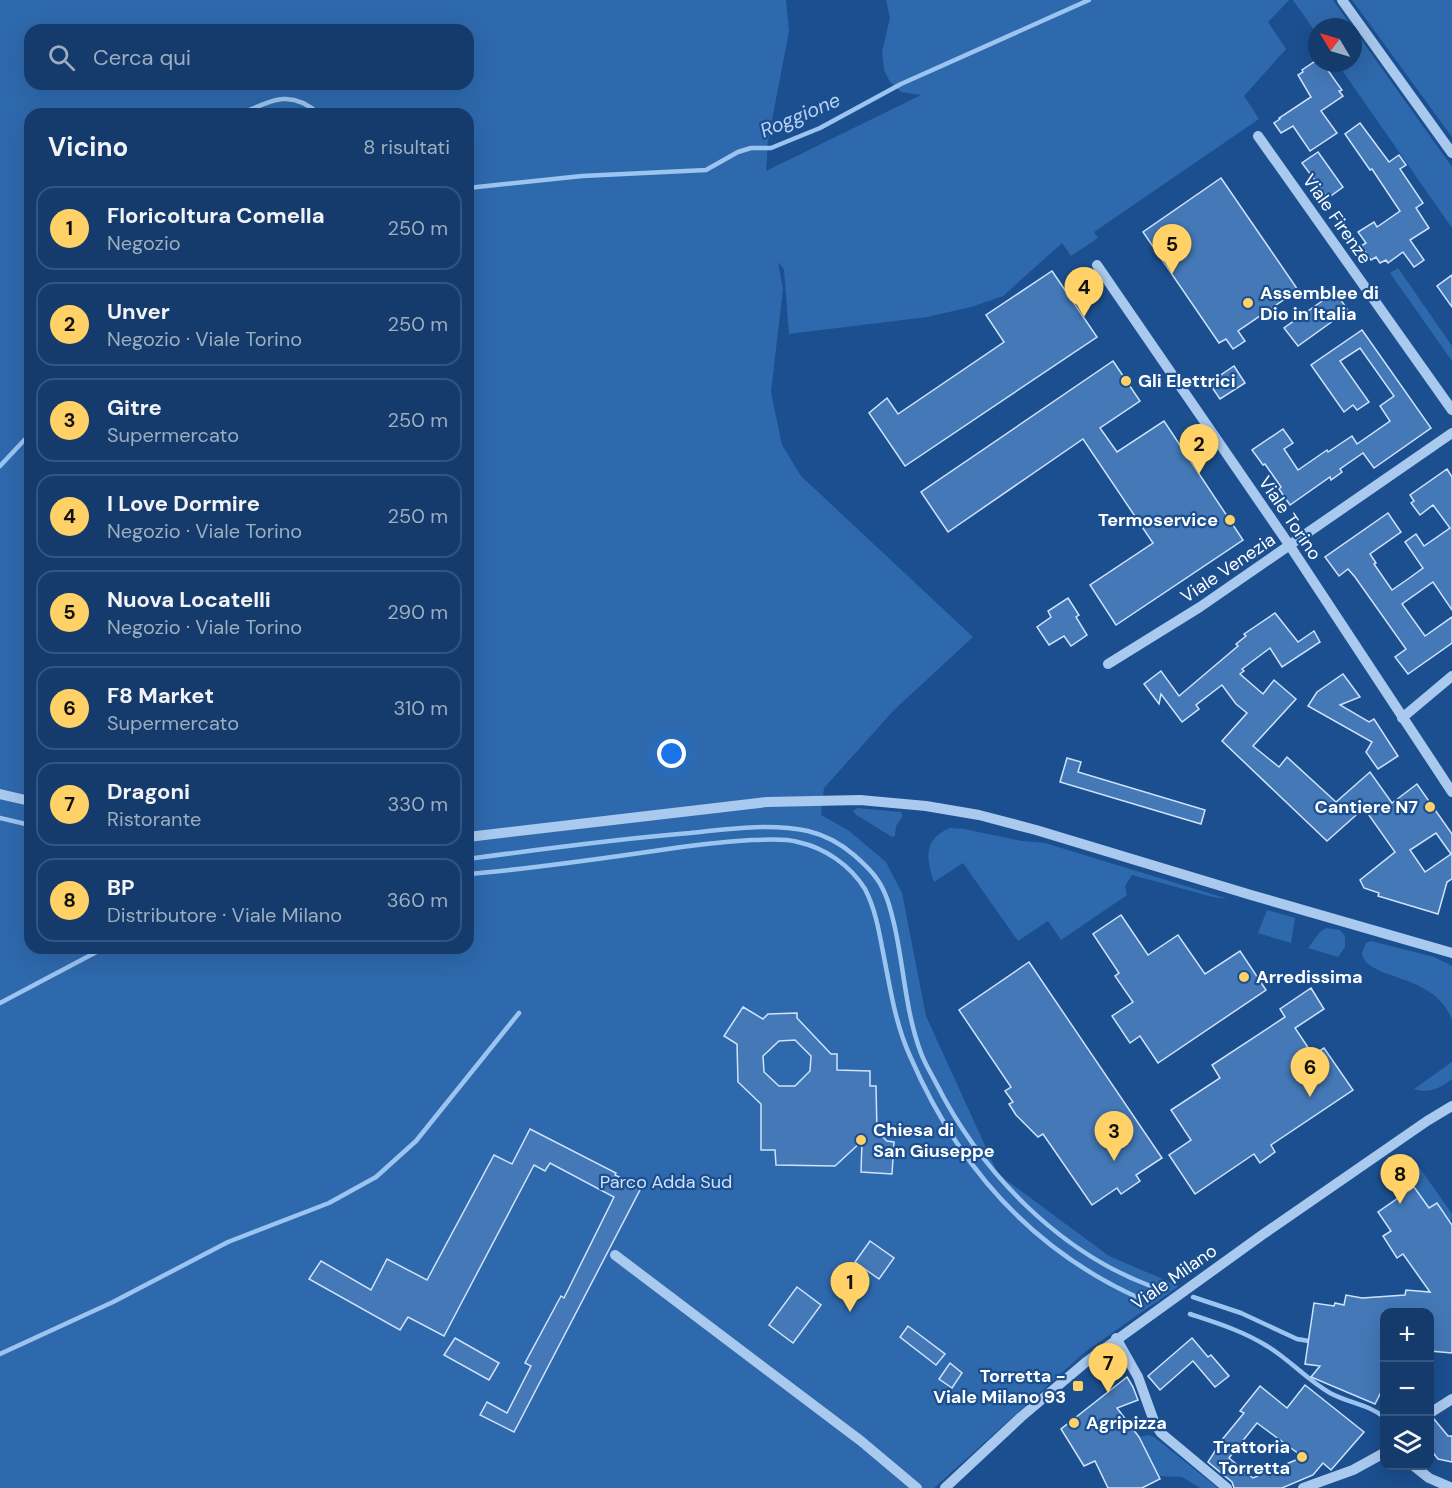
<!DOCTYPE html>
<html lang="it">
<meta charset="utf-8">
<style>
body{margin:0;font-family:"DM Sans",sans-serif;background:#214673;color:#f1f3f6}
.controls{position:absolute;right:18px;bottom:18px;display:grid;overflow:hidden;border-radius:12px;box-shadow:0 6px 24px #0002}
.controls button{width:54px;height:54px;display:grid;place-items:center;padding:0;border:0;border-bottom:2px solid #33557e;background:#143b6b;color:#f1f3f6;font:30px sans-serif}
.compass{position:absolute;left:1308px;top:18px;width:54px;height:54px;border-radius:50%;background:#143b6b;box-shadow:0 6px 24px #0002;rotate:308deg}
.you{position:absolute;left:672px;top:754px;width:21px;height:21px;margin:-15px;border:4px solid #fff;border-radius:50%;background:#1a73e8;box-shadow:0 0 0 9px #1a73e833}
.badge{display:grid;place-items:center;width:39px;height:39px;border-radius:50%;background:#ffd166;color:#111;font-size:20px;font-weight:700}
.pin{position:absolute;translate:-50% -50px;filter:drop-shadow(0 2px 3px #0008)}
.pin::after{content:'';position:absolute;top:32px;width:21px;height:18px;background:inherit;clip-path:polygon(0 0,100% 0,50% 100%)}
.list{margin:0;padding:0;list-style:none}
h2{display:flex;justify-content:space-between;align-items:center;height:78px;margin:0;padding:0 24px;font-size:26px}
h2 small{font-size:20px;font-weight:400;color:#9dadc1}
.list li{display:grid;grid-template-columns:39px 1fr auto;gap:18px;align-items:center;box-sizing:border-box;height:84px;margin:0 12px 12px;padding:0 12px;border:2px solid #33557e;border-radius:18px}
.list b{display:block;font-size:22px;white-space:nowrap}
.list p{margin:0;font-size:20px;white-space:nowrap;color:#9dadc1}
.list em{font-size:20px;font-style:normal;color:#9dadc1}
.icon{flex:none;width:33px;height:33px;fill:none;stroke:currentColor;stroke-width:2;stroke-linecap:round;stroke-linejoin:round}
.map{position:relative;flex:none;width:1452px;height:1488px;overflow:hidden}
.search{position:absolute;background:#143b6b;box-shadow:0 6px 24px #0002;left:24px;top:24px;width:450px;height:66px;display:flex;align-items:center;gap:15px;box-sizing:border-box;padding:0 21px;border-radius:18px;color:#9dadc1;font-size:22px}
.panel{position:absolute;background:#143b6b;box-shadow:0 6px 24px #0002;left:24px;top:108px;width:450px;height:846px;border-radius:18px}
.map>svg:first-child{display:block}
.green{fill:#2e69ad;fill-rule:evenodd}
.lines{fill:none;stroke-linecap:round;stroke-linejoin:round}
.stream{stroke:#9cc4f0;stroke-width:4.5}
.building{fill:#4478b7;stroke:#cfe3fa;stroke-width:1.5;fill-rule:evenodd}
.minor{stroke:#a9c9ee;stroke-width:10}
.poi-dot{fill:#ffd166;stroke:#1b4f8f;stroke-width:2}
.labels{text-anchor:middle;dominant-baseline:central;stroke-width:4.5;stroke-linejoin:round;paint-order:stroke}
.street-label{font-size:18px;fill:#fff;stroke:#1b4f8f}
.poi-label{font-size:18px;font-weight:bold;fill:#fff;stroke:#1b4f8f;text-anchor:start}
.park-label{font-size:18px;fill:#cfe3fa;stroke:#1b4f8f}
.water-label{font-size:20px;font-style:italic;fill:#b5d3f5;stroke:#1b4f8f}
</style>
<div class="map">
<svg width="1452" height="1488" viewBox="0 0 1452 1488">
<rect width="100%" height="100%" fill="#1b4f8f"/>
<g class="green">
<path d="M0 0H786L789 31 768 141 766 171 921 95 901 92 890 82 884 70 882 52 890 18 886 0H1289L1268 22 1286 49 1244 96 1259 119 1094 232 1098 238 1071 256 1062 243 1003 296 971 307 927 317 789 334 784 270 778 262 783 289 771 392 782 445 801 476 973 637 894 710 824 788 821 815 848 830 886 862 902 893 926 1016 998 1174 1109 1256 1179 1286 1085 1352 934 1488H0ZM30 30H468V84H30ZM30 114H468V948H30Z"/>
<path d="M1293 0H1333L1452 167V228L1337 63H1353V27H1317V34Z"/>
<path d="M1352 0H1452V137Z"/>
<path d="M1398 268 1452 346V361L1390 273Z"/>
<path d="M857 808 901 812 903 816 896 826 895 836 892 837 855 814 853 811Z"/>
<path d="M950 828 964 829 1022 841 1045 843 1228 899 1213 897 1132 875 1125 886 1127 895 1061 940 1048 921 1018 941 963 863 934 882C926 859 923 839 950 828Z"/>
<path d="M1267 910 1295 918 1291 943 1258 933Z"/>
<path d="M1326 928 1340 930 1345 936V947L1338 957 1308 948 1320 932Z"/>
<path d="M1371 941 1434 957 1452 966V1020C1436 972 1365 981 1362 953L1366 943Z"/>
<path d="M1452 1062V1079C1440 1088 1430 1094 1414 1089Z"/>
<path d="M1415 1161 1452 1214V1219L1450 1221 1437 1203 1429 1208 1402 1170Z"/>
<path d="M1148 1435 1154 1437 1218 1488H1200L1182 1477 1159 1476 1140 1437Z"/>
</g>
<g class="lines">
<g class="stream">
<path d="M240 114C271 101 290 88 319 114"/>
<path d="M468 188 582 176 706 170 738 152 751 148H771L820 128 901 84 1089 0"/>
<path d="M0 466 30 434"/>
<path d="M0 818 30 825"/>
<path d="M468 859C542 849 615 839 690 833 728 829 770 823 808 831 825 835 841 844 854 855 862 862 871 870 877 879 887 893 891 911 895 928 904 969 906 1014 921 1053 925 1064 931 1073 936 1083 981 1172 1058 1252 1153 1287"/>
<path d="M468 874C530 869 592 860 654 851 686 846 719 842 751 840 767 840 783 838 798 842 825 848 850 865 865 889 875 908 879 931 883 952 890 987 895 1023 910 1056 957 1165 1030 1249 1139 1298"/>
<path d="M0 1003 104 948"/>
<path d="M1193 1297 1241 1313 1297 1339 1309 1341"/>
<path d="M1190 1314C1217 1323 1243 1331 1267 1346 1289 1359 1307 1380 1330 1393 1348 1403 1368 1404 1384 1417"/>
<path d="M0 1354 113 1302 228 1242 329 1203 376 1177 416 1141 519 1013"/>
</g>
</g>
<g class="building">
<path d="M1317 60V63H1323L1334 79 1342 90 1339 91 1343 96 1321 111 1337 133 1310 151 1293 126 1281 133 1274 123 1280 119 1279 118 1311 97 1298 75 1303 72 1302 70Z"/>
<path d="M1360 123 1389 162 1399 155 1406 165 1400 169 1423 203 1416 208 1429 228 1410 240 1424 260 1414 267 1403 252 1388 263 1386 260 1380 263 1376 257 1371 260 1361 246 1366 243 1358 232 1374 222 1377 227 1400 211 1372 169 1370 170 1345 134Z"/>
<path d="M1318 152 1343 187 1328 198 1302 163Z"/>
<path d="M1221 178 1298 290 1238 331 1245 341 1233 349 1226 339 1219 343 1143 232Z"/>
<path d="M1052 271 1097 337 905 466 869 413 887 398 898 414 1004 342 986 315Z"/>
<path d="M1452 275V307L1437 286Z"/>
<path d="M1335 292 1348 310 1298 346 1284 328Z"/>
<path d="M1362 330 1431 428 1374 468 1363 453 1340 469 1342 472 1331 480 1330 477 1290 505 1279 489 1281 487 1265 464 1263 465 1252 450 1283 429 1293 443 1284 449 1298 470 1327 450 1328 452 1352 436 1357 444 1390 421 1380 406 1394 396 1360 348 1340 361 1369 402 1357 410 1353 405 1344 412 1311 365Z"/>
<path d="M1113 361 1140 401 1100 428 1117 452 1164 421 1243 540 1116 625 1090 585 1153 543 1083 439 948 532 921 492Z"/>
<path d="M1234 366 1245 383 1220 399 1209 383Z"/>
<path d="M1447 469 1452 477V610L1433 582 1402 604 1425 636 1452 617V643L1408 674 1395 657 1406 649 1355 577 1348 569 1339 576 1325 557 1388 513 1401 532 1370 554 1376 563 1374 564 1392 590 1408 579 1423 568 1405 542 1416 534 1424 546 1450 528 1433 505 1420 515 1411 503 1414 501 1410 495Z"/>
<path d="M1068 598 1079 615 1076 617 1087 635 1071 646 1064 636 1049 645 1037 627 1051 617 1048 611Z"/>
<path d="M1275 613 1298 642 1314 631 1320 642 1282 667 1270 648 1242 669 1244 671 1240 674 1263 694 1274 680 1296 699 1253 746 1279 767 1287 757 1336 802 1370 772 1392 803 1417 784 1452 834V879L1447 882 1438 914 1378 896 1379 893 1364 888 1360 880 1395 852 1364 808 1327 841 1222 741 1247 713 1236 704 1222 685 1196 705 1199 709 1182 722 1161 694 1159 704 1144 684 1161 671 1179 696 1238 646 1236 644 1246 636 1244 634ZM1436 833 1451 854 1425 872 1410 850Z"/>
<path d="M1343 674 1360 697 1340 705 1369 722 1374 719 1398 756 1378 769 1366 752 1372 742 1308 706 1317 692Z"/>
<path d="M1067 758 1081 762 1078 772 1205 810 1201 824 1060 782Z"/>
<path d="M1121 915 1148 955 1178 935 1205 974 1240 951 1266 990 1158 1063 1140 1036 1130 1043 1112 1016 1133 1002 1115 976 1119 973 1093 934Z"/>
<path d="M1029 962 1162 1158 1136 1175 1140 1181 1121 1194 1117 1188 1092 1205 1043 1134 1038 1137 1016 1115 1009 1104 1013 1102 1005 1091 1011 1087 959 1010Z"/>
<path d="M1311 988 1324 1009 1295 1028 1313 1055 1324 1048 1353 1090 1271 1145 1275 1152 1260 1163 1254 1154 1195 1194 1169 1155 1191 1140 1171 1110 1220 1078 1212 1065 1285 1017 1280 1009Z"/>
<path d="M743 1007 763 1019 768 1014 797 1013V1018L831 1054H837V1070L870 1071V1086H876L877 1131 887 1141 894 1142 892 1174 861 1172 862 1141 835 1166 776 1165 775 1150H761V1104L738 1082 737 1044 724 1036ZM795 1040 811 1056 810 1071 795 1086H779L764 1072 763 1056 779 1041Z"/>
<path d="M530 1129 616 1173 615 1175 641 1188 514 1432 480 1415 487 1402 507 1413 531 1366 525 1363 561 1296 564 1298 614 1197 550 1163 545 1171 534 1165 444 1336 408 1317 400 1330 309 1279 321 1261 371 1290 387 1259 427 1280 494 1155 512 1164Z"/>
<path d="M1414 1187 1429 1208 1437 1203 1452 1225V1353L1430 1351V1312H1384V1386L1375 1404 1311 1377 1320 1366 1305 1364 1314 1303 1334 1306 1335 1303 1344 1305 1346 1295 1362 1298 1405 1295 1406 1290 1430 1292 1403 1254 1397 1258 1383 1236 1391 1231 1378 1212Z"/>
<path d="M870 1241 894 1258 879 1279 855 1262Z"/>
<path d="M797 1287 821 1305 793 1343 769 1325Z"/>
<path d="M908 1326 945 1354 936 1365 900 1337Z"/>
<path d="M455 1338 499 1363 489 1380 444 1355Z"/>
<path d="M1192 1338 1208 1357 1211 1355 1229 1376 1215 1387 1193 1361 1160 1390 1148 1376Z"/>
<path d="M950 1363 962 1373 952 1388 939 1379Z"/>
<path d="M1127 1377 1133 1387 1138 1400 1117 1408 1139 1437 1160 1479 1142 1488H1108L1095 1461 1084 1466 1061 1429Z"/>
<path d="M1305 1385 1364 1432 1331 1470 1323 1463 1313 1475 1282 1488H1234L1232 1482 1208 1462 1217 1448 1216 1447 1244 1413 1240 1411 1260 1386 1287 1408ZM1257 1423 1303 1457 1253 1478 1229 1458Z"/>
<path d="M1434 1419 1448 1436H1452V1462L1438 1459 1430 1449V1420Z"/>
</g>
<g class="lines">
<g class="minor">
<path d="M1342 0 1452 153"/>
<path d="M1258 136 1452 410"/>
<path d="M1097 265 1290 546 1452 792"/>
<path d="M1108 664 1200 607 1452 433"/>
<path d="M1402 718 1452 676"/>
<path d="M0 794 30 801"/>
<path d="M468 837 767 802 860 800 926 806 979 815 1036 830 1251 895 1452 953"/>
<path d="M615 1255 861 1441 917 1488"/>
<path d="M1116 1338 1138 1377 1155 1424 1161 1433 1227 1488"/>
<path d="M1430 1413 1452 1399"/>
<path d="M1414 1466 1429 1478 1452 1488"/>
<path d="M945 1488 1021 1417 1086 1362 1262 1235 1427 1121 1452 1106"/>
<path d="M1303 1488 1353 1470 1384 1453"/>
</g>
</g>
<g class="poi-dot">
<circle cx="1248" cy="303" r="6"/>
<circle cx="1126" cy="381" r="6"/>
<circle cx="1230" cy="520" r="6"/>
<circle cx="1430" cy="807" r="6"/>
<circle cx="1244" cy="977" r="6"/>
<circle cx="861" cy="1140" r="6"/>
<rect x="1072" y="1380" width="12" height="12" rx="3"/>
<circle cx="1074" cy="1423" r="6"/>
<circle cx="1302" cy="1457" r="6"/>
</g>
<g class="labels">
<g class="street-label">
<text transform="translate(1337 219) rotate(55)">Viale Firenze</text>
<text transform="translate(1290 518) rotate(56)">Viale Torino</text>
<text transform="translate(1228 568) rotate(-34)">Viale Venezia</text>
<text transform="translate(1174 1277) rotate(-35)">Viale Milano</text>
</g>
<g class="poi-label">
<text x="1260" y="293">Assemblee di<tspan x="1260" dy="21">Dio in Italia</tspan></text>
<text x="1138" y="381">Gli Elettrici</text>
<text x="1218" y="520" text-anchor="end">Termoservice</text>
<text x="1418" y="807" text-anchor="end">Cantiere N7</text>
<text x="1256" y="977">Arredissima</text>
<text x="873" y="1130">Chiesa di<tspan x="873" dy="21">San Giuseppe</tspan></text>
<text x="1066" y="1376" text-anchor="end">Torretta -<tspan x="1066" dy="21">Viale Milano 93</tspan></text>
<text x="1086" y="1423">Agripizza</text>
<text x="1290" y="1447" text-anchor="end">Trattoria<tspan x="1290" dy="21">Torretta</tspan></text>
</g>
<g class="park-label">
<text x="666" y="1182">Parco Adda Sud</text>
</g>
<g class="water-label">
<text transform="translate(800 115) rotate(-23)">Roggione</text>
</g>
</g>
</svg>
<div class="controls">
<button>+</button>
<button>−</button>
<button><svg class="icon" aria-label="layers" viewBox="0 0 24 24"><path d="M12 4l9 5-9 5-9-5zM3 14l9 5 9-5"/></svg></button>
</div>
<svg class="compass" viewBox="-18 -18 36 36"><path d="M0-13l5 13h-10z" fill="#e53935"/><path d="M0 13l5-13h-10z" fill="#9dadc1"/></svg>
<div class="you"></div>
<div class="pin badge" style="left:850px;top:1312px">1</div>
<div class="pin badge" style="left:1199px;top:474px">2</div>
<div class="pin badge" style="left:1114px;top:1161px">3</div>
<div class="pin badge" style="left:1084px;top:317px">4</div>
<div class="pin badge" style="left:1172px;top:274px">5</div>
<div class="pin badge" style="left:1310px;top:1097px">6</div>
<div class="pin badge" style="left:1108px;top:1393px">7</div>
<div class="pin badge" style="left:1400px;top:1204px">8</div>
<div class="search"><svg class="icon" aria-label="search" viewBox="0 0 24 24"><circle cx="10" cy="10" r="6"/><path d="M15 15l6 6"/></svg>Cerca qui</div>
<section class="panel">
<h2>Vicino<small>8 risultati</small></h2>
<ul class="list">
<li><span class="badge">1</span><div><b>Floricoltura Comella</b><p>Negozio</p></div><em>250 m</em></li>
<li><span class="badge">2</span><div><b>Unver</b><p>Negozio · Viale Torino</p></div><em>250 m</em></li>
<li><span class="badge">3</span><div><b>Gitre</b><p>Supermercato</p></div><em>250 m</em></li>
<li><span class="badge">4</span><div><b>I Love Dormire</b><p>Negozio · Viale Torino</p></div><em>250 m</em></li>
<li><span class="badge">5</span><div><b>Nuova Locatelli</b><p>Negozio · Viale Torino</p></div><em>290 m</em></li>
<li><span class="badge">6</span><div><b>F8 Market</b><p>Supermercato</p></div><em>310 m</em></li>
<li><span class="badge">7</span><div><b>Dragoni</b><p>Ristorante</p></div><em>330 m</em></li>
<li><span class="badge">8</span><div><b>BP</b><p>Distributore · Viale Milano</p></div><em>360 m</em></li>
</ul>
</section>
</div>
